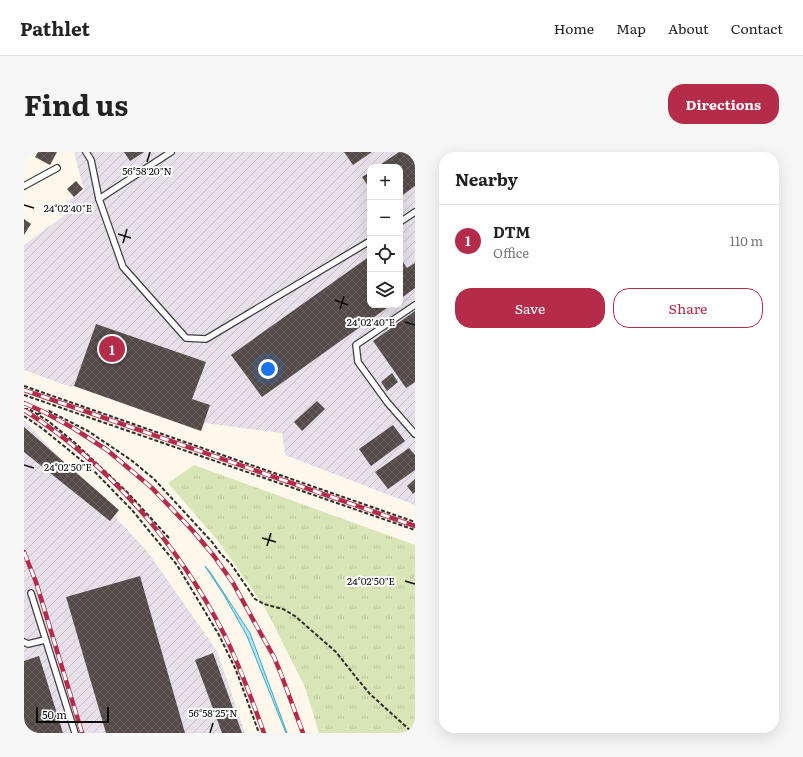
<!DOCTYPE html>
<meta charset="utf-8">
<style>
body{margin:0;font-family:Literata,serif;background:#f6f6f6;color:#222}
.controls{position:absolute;right:12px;top:12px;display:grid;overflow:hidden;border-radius:8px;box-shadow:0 4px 16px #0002}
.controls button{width:36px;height:36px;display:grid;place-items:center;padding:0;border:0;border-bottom:1px solid #e0e0e0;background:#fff;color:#222;font:20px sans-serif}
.scale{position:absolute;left:12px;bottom:10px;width:73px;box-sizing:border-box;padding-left:4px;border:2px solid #0c0c0c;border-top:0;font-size:11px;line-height:14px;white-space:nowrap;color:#0c0c0c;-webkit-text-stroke:3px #fff;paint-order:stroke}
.you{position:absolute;left:244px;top:217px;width:14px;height:14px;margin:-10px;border:3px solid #fff;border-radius:50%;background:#1a73e8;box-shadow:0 0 0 6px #1a73e833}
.badge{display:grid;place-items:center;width:26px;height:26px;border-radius:50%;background:#b42c49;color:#fff;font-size:13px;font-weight:700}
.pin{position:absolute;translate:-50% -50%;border:2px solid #fff;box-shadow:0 1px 4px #0006}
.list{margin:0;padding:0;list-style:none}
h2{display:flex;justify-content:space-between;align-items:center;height:52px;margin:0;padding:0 16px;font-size:17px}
h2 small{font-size:13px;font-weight:400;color:#767676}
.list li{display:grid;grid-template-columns:26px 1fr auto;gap:12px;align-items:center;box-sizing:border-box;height:72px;padding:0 16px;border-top:1px solid #e0e0e0}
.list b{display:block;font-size:15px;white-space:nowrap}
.list p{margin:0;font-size:13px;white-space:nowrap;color:#767676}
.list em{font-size:13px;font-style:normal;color:#767676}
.actions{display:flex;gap:8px;padding:12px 16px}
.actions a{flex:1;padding:9px 0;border:1px solid #b42c49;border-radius:16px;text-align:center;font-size:14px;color:#b42c49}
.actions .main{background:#b42c49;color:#fff}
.icon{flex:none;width:22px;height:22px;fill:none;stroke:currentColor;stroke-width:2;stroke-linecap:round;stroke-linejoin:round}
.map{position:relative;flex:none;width:391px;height:581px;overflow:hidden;border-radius:16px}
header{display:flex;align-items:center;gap:24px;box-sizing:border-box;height:56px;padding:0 20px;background:#fff;border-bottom:1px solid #e0e0e0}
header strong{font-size:19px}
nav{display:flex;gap:22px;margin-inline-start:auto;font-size:14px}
.intro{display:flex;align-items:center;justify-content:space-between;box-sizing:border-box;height:96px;padding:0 24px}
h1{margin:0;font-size:28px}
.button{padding:10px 18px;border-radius:16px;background:#b42c49;color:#fff;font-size:14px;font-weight:700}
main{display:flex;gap:24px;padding:0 24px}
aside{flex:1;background:#fff;border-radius:16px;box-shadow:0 4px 16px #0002}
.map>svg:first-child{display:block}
.industrial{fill:url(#industrial-furrows);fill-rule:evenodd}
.grass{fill:url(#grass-tufts)}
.water{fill:url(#water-ripples);stroke:#3ea6c6}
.building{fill:url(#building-cross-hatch)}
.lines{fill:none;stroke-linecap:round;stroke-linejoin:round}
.lane-casing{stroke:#3f3f3f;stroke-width:8}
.path{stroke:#2e2e2e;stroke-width:2;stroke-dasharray:4 2;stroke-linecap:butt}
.lane{stroke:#fff;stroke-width:5.5}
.rail-casing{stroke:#b42c49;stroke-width:4.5}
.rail{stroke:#fff;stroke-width:3;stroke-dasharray:9;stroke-linecap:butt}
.ticks{fill:none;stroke:#0c0c0c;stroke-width:1.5}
.ticks-label{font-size:10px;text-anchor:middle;fill:#0c0c0c;stroke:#fff;stroke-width:4;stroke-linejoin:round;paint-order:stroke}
</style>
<header>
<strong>Pathlet</strong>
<nav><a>Home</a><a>Map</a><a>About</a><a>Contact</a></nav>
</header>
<div class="intro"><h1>Find us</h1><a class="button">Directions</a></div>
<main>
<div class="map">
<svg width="391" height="581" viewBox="0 0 391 581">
<defs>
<pattern id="industrial-furrows" width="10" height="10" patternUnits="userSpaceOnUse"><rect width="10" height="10" fill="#e7e0ea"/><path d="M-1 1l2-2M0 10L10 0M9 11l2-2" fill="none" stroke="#c5bfc8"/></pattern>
<pattern id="grass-tufts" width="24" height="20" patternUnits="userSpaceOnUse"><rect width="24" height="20" fill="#d8e6b7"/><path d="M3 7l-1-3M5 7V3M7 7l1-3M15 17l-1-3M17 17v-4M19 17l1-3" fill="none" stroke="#b8c49c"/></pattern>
<pattern id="water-ripples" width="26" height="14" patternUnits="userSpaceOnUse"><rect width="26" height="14" fill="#b3e6f2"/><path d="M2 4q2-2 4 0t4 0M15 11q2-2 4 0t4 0" fill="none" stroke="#99c4ce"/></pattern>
<pattern id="building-cross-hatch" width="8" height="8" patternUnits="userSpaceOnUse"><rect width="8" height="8" fill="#544b49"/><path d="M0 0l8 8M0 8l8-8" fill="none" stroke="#68605f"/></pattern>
</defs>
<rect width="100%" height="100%" fill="#fef7eb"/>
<g class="industrial">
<path d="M50 0H391V353L261 303 258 281 180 271 177 279 50 234 47 235 0 218V93L45 60 42 51 60 38ZM346 15H376V153H346Z"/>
<path d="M0 268 123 399 193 499 221 581H0Z"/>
</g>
<path class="grass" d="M170 313 391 393V581H295L281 535 241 456 195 390 144 331Z"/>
<path class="water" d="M181 414 186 420 226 481 263 581H262L223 484 200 443Z"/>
<g class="building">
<path d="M14 0H33L26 13 11 5Z"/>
<path d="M100 0H120L106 9Z"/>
<path d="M320 0H348L329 13Z"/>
<path d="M375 0H391V34L376 45V15H353Z"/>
<path d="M346 20V37L338 25Z"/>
<path d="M52 29 59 37 50 45 43 37Z"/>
<path d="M0 67 7 72 0 83Z"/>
<path d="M346 104V153H367L238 245 207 203Z"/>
<path d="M376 106 383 116 391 111V136L376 147Z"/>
<path d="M391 159V230L382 236 349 189Z"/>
<path d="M72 172 182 210 168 247 186 253 177 279 50 234Z"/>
<path d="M368 221 374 230 363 239 357 230Z"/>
<path d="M293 249 301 257 278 279 270 270Z"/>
<path d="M369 273 381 289 347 314 335 297Z"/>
<path d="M0 275 95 358 86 369 0 300Z"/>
<path d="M385 296 391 303V318L364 337 351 320Z"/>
<path d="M391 327V340L389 342 383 334Z"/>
<path d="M116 424 161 581H82L42 445Z"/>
<path d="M189 501 218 581H198L171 508Z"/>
<path d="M15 504 39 581H1L0 578V509Z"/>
</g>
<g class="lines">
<defs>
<g id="lane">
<path d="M62 0 67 8 75 47 99 115 162 186 182 187 346 89"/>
<path d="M0 34 33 16"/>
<path d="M75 47 147 0"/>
<path d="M376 70 391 60"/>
<path d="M391 153 332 193 334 210 363 250 391 282"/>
<path d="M7 441 51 581"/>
<path d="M0 490 4 492 21 488"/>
</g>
</defs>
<use href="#lane" class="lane-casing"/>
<g class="path">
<path d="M0 234 391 370"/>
<path d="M0 243 391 378"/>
<path d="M0 257H5L24 269 50 290 104 341 145 386"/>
<path d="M13 262 25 259 64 279 107 308 130 327 188 390 197 402 207 412 231 447 240 452 259 457 271 464 312 500 335 529 346 542 389 581"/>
<path d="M0 264 19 277 68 317 108 358 153 413 195 483 212 518 235 581"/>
</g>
<use href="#lane" class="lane"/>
<defs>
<g id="rail">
<path d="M0 238 391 374"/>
<path d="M0 251 20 260 49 276 83 298 128 336 169 379 190 404 209 431 232 473 250 505 257 522 279 581"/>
<path d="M0 258C86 313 154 392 200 482 216 514 228 548 240 581"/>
<path d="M0 400 12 430 58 581"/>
</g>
</defs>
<use href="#rail" class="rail-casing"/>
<use href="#rail" class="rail"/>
</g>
<path class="ticks" d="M123 10 126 0M0 53 10 56M94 82 107 86M99 91 103 77M311 148 324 153M316 157 320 144M381 170 391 173M0 313 10 316M238 386 252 390M243 394 247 381M381 429 391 432M186 581 189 571"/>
<g class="ticks-label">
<text x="123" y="23">56°58'20"N</text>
<text x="44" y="60">24°02'40"E</text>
<text x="347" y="174">24°02'40"E</text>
<text x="44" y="319">24°02'50"E</text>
<text x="347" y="433">24°02'50"E</text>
<text x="189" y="565">56°58'25"N</text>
</g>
</svg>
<div class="controls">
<button>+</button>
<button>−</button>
<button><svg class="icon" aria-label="locate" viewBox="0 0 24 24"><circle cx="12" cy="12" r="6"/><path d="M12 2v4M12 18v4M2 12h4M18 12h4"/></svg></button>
<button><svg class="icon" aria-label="layers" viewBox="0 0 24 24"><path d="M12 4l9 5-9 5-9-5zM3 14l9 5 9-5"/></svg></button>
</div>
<div class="scale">50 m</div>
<div class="you"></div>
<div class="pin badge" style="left:88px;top:197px">1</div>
</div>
<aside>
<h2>Nearby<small></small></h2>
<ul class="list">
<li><span class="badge">1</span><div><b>DTM</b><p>Office</p></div><em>110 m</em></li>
</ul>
<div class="actions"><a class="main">Save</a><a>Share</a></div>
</aside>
</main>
